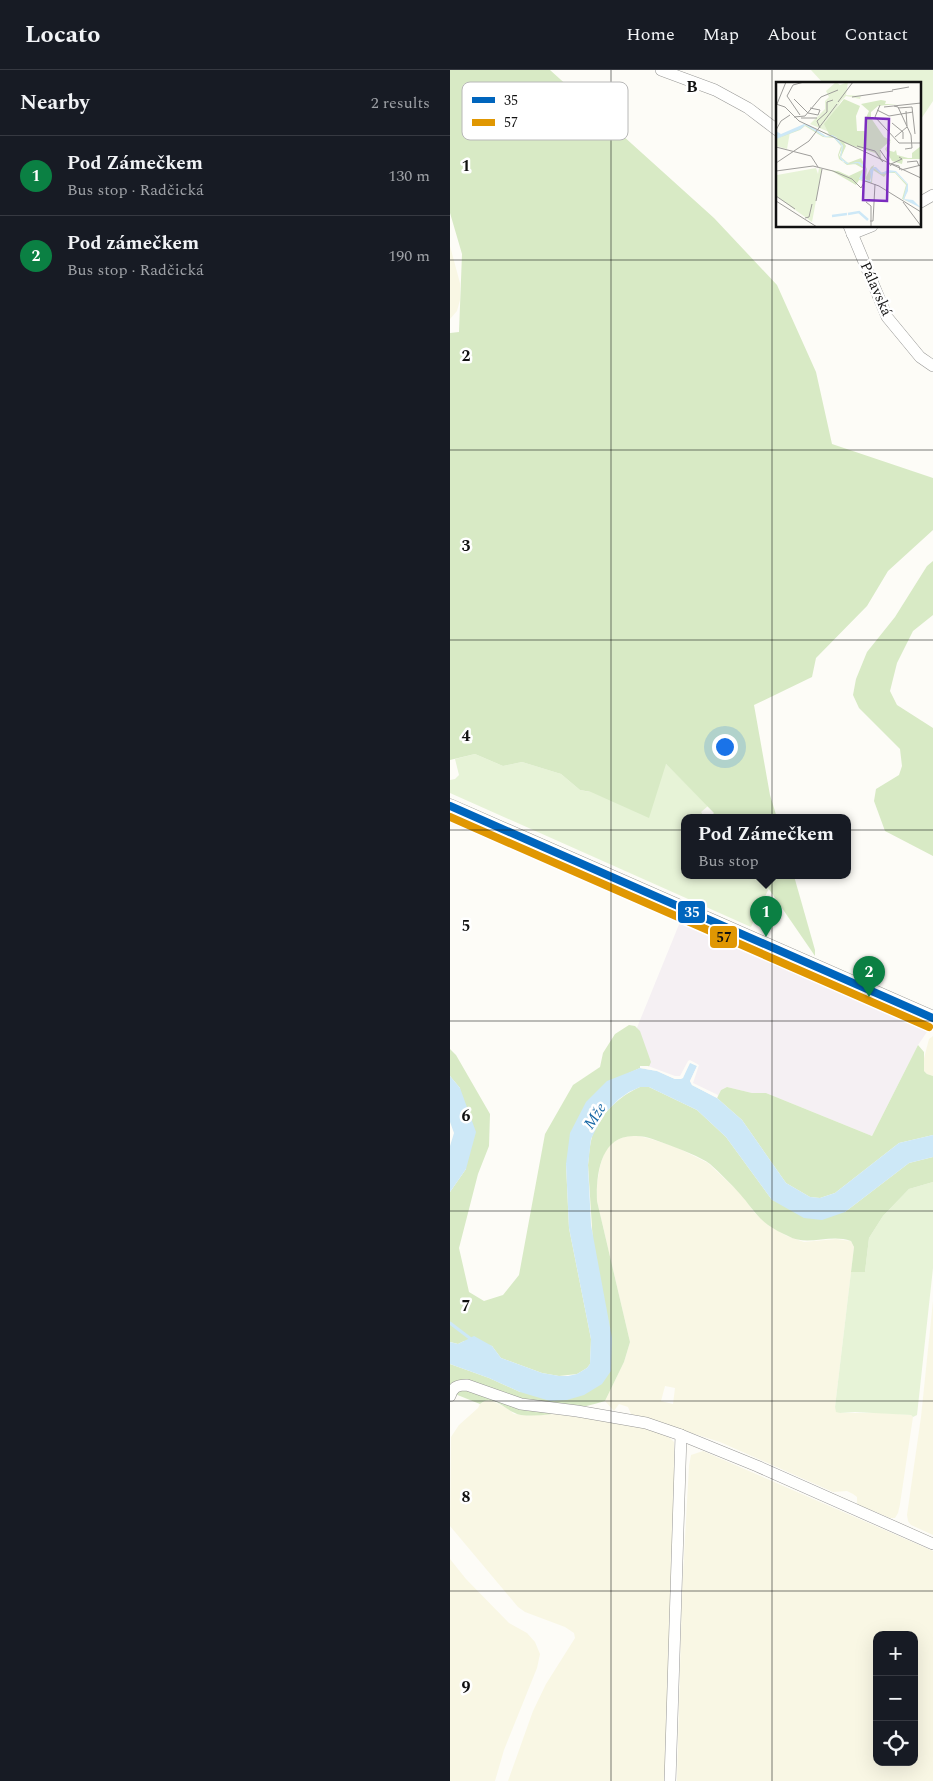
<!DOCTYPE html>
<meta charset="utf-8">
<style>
body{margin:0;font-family:Spectral,serif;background:#20242c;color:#f1f3f6}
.controls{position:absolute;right:15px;bottom:15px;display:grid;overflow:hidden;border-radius:10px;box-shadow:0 5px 20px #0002}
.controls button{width:45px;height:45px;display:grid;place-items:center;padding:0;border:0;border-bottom:1px solid #363941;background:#171b24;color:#f1f3f6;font:25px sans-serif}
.you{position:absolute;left:274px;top:676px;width:18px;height:18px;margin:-12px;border:4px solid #fff;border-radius:50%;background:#1a73e8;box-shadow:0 0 0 8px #1a73e833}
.badge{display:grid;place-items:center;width:32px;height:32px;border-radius:50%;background:#0b8043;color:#fff;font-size:16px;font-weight:700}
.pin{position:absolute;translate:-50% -41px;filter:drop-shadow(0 1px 2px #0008)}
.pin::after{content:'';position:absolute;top:26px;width:18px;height:15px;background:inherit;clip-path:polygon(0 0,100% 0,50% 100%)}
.popup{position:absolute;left:231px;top:744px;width:170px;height:65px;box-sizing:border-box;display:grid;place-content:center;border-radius:10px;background:#171b24;filter:drop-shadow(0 1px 4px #0005);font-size:16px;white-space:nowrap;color:#9ea1a6}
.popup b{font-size:19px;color:#f1f3f6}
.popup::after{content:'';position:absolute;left:50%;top:100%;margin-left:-10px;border:10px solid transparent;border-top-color:#171b24}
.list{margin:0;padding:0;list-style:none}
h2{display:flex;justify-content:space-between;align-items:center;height:65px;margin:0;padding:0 20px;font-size:21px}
h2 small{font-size:16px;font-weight:400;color:#9ea1a6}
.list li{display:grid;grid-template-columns:32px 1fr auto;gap:15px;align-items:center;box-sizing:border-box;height:80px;padding:0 20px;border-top:1px solid #363941}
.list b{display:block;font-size:19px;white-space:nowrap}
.list p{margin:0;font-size:16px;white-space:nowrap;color:#9ea1a6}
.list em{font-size:16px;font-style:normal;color:#9ea1a6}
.icon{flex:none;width:28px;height:28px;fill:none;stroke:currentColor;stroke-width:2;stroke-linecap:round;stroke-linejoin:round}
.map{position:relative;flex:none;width:483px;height:1711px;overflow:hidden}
header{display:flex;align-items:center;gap:30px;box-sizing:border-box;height:70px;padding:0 25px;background:#171b24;border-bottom:1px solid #363941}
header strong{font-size:24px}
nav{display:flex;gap:28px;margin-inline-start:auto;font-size:18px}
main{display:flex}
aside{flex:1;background:#171b24}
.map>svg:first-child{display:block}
.industrial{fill:#f5f0f3}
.farmland{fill:#f9f7e4;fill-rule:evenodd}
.green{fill:#e7f3d7}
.forest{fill:#d8eac5}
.water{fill:#cde8f7}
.pier{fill:#fdfcf7}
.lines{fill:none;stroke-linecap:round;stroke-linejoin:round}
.stream{stroke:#cde8f7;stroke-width:3}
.minor-casing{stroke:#979795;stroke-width:12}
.tertiary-casing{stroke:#979795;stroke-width:15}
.minor{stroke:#fffffe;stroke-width:11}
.tertiary{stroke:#fffffe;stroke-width:14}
.bus-1-casing{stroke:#fff;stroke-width:11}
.bus-2-casing{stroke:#fff;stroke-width:11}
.bus-1{stroke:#0065bd;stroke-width:8}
.bus-2{stroke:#e09702;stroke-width:8}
.grid{fill:none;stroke:#111;stroke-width:1;stroke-opacity:0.55}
.labels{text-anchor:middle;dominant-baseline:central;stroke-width:5;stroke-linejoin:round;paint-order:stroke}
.street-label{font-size:15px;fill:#111;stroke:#fff}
.water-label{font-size:16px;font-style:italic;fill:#1768a6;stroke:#fff}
.inset-river{fill:none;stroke:#cde8f7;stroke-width:2.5}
.inset-road{fill:none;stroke:#9f9e9b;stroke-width:1}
.view{fill:#7b2cbf;fill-opacity:0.15;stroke:#7b2cbf;stroke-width:2.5}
.inset-edge{fill:none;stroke:#111;stroke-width:2.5}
.key{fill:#fff;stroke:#b8b8b8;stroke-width:1}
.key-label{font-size:14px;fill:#111}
.grid-label{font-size:16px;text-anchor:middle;font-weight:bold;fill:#111;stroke:#fff;stroke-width:5;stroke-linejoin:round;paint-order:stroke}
.line-badge{stroke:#fff;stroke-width:2}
.badge-label{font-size:14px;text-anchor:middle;font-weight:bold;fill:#fff}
.pale-badge-label{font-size:14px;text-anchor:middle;font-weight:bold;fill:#111}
</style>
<header>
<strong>Locato</strong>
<nav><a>Home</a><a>Map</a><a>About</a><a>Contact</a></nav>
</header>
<main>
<aside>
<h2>Nearby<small>2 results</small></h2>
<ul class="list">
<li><span class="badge">1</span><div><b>Pod Zámečkem</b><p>Bus stop · Radčická</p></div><em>130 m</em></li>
<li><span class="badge">2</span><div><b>Pod zámečkem</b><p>Bus stop · Radčická</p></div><em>190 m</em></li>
</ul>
</aside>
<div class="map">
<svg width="483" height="1711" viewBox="0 0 483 1711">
<rect width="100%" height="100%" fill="#fdfcf7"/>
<path class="industrial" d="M230 852 479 959 468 975 422 1066 316 1023H302L277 1017 271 1020 267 1028 231 1009 198 999 184 965Z"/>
<g class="farmland">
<path d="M0 176 10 213V230L7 241 0 249Z"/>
<path d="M483 966V1006L477 1004 474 1001 473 992 479 969Z"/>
<path d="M185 1065 201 1069 226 1077 258 1093 291 1124 304 1142 318 1155 337 1166 354 1172 386 1169 401 1171 404 1177 385 1337 390 1343H433L461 1345 463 1347 450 1434 448 1443 445 1448H440L407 1434V1427L403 1424 397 1421 383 1422 270 1372 181 1344 178 1337 169 1334 164 1341 155 1331 174 1292 180 1272 147 1131V1114L150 1096 154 1083 161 1073 174 1067ZM215 1316 225 1318 223 1334 211 1331Z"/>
<path d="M483 1231V1465L461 1455 458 1451 457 1445 471 1347Z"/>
<path d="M40 1330 57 1338 64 1344 74 1345 106 1344 155 1351 190 1357 212 1364 220 1368 224 1372V1470L215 1711H58L83 1641 96 1614 125 1568 124 1563 115 1557 75 1542 68 1537 0 1456 1 1367 9 1355 28 1338 30 1334 34 1331Z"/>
<path d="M253 1381 483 1481V1711H227L232 1522 239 1396 241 1385ZM427 1565H464V1692H427Z"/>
<path d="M0 1489 16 1509 59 1553 77 1563 85 1572 90 1584 87 1598 54 1680 45 1711H0Z"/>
</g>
<g class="green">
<path d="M361 0H483V31L469 52V14H374Z"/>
<path d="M25 684 53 696 72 692 111 704 130 720 140 722 216 694 258 736 251 742 255 748H235V806H310L319 818 301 857 0 723V710L5 709 9 705 5 689Z"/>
<path d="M483 1112V1198L467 1345 463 1347 461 1345 405 1342 390 1343 386 1342 385 1337 401 1202H415L419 1168 433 1146 459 1119Z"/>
</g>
<g class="forest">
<path d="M0 0H100L264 148 327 215 366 302 382 374 483 408V460L438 501 417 536 366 588 362 607 304 635 320 725 327 748H259L264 743 216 694 199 748 141 722 130 720 111 704 72 692 53 696 25 684 0 690V263L9 262 12 184 0 143Z"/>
<path d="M483 491V545L463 561 447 593 440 621 447 635 483 658V786L435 761 424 731 426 719 449 705 452 696 450 679 409 638 403 625 406 609 417 582 445 547 477 496Z"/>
<path d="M310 806H344L365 880V886Z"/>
<path d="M179 955 185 956 190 961 201 992 198 999 190 998 179 1003 116 1094 119 1158 141 1269 140 1294 137 1298 127 1304 109 1306 92 1303 51 1288 42 1276 14 1271 8 1274 0 1272V1122L16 1099 10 1018 0 1006V979L6 985 40 1044 39 1076 28 1104 9 1178 19 1222 34 1231 53 1225 69 1205 95 1064 123 1015 150 997 153 983 165 964Z"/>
<path d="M468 975 474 982V1001L477 1004 483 1006V1065L449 1073 385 1123 370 1128 360 1127 336 1113 292 1050 267 1028 271 1020 277 1017 302 1023H316L422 1066Z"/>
<path d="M190 1017H199L247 1040 276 1067 322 1130 395 1142 459 1093 483 1087V1112L459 1119 433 1146 419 1168 415 1202H401L404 1177 401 1171C380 1163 358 1177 338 1166 331 1163 324 1159 318 1155 306 1146 299 1134 290 1124 281 1114 270 1103 260 1094 251 1087 230 1079 219 1075 208 1071 197 1066 186 1066 150 1064 146 1105 147 1131L180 1272 174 1292 155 1331C129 1338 99 1348 71 1345 56 1343 44 1322 30 1334L0 1322V1294L39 1308 70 1322 152 1314 138 1095C139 1087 139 1079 141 1071 146 1047 169 1026 190 1017Z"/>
</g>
<g class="water">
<path d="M240 992 247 996 240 1011 242 1015 267 1028 292 1050 336 1113 360 1127 370 1128 385 1123 449 1073 483 1065V1087L459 1093 395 1142 372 1150 354 1148 322 1130 276 1067 247 1040 199 1017H190L179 1022 169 1029 153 1045 141 1069 138 1095 141 1155 162 1268 161 1301 152 1314 134 1325 117 1330 100 1331 70 1322 39 1308 0 1294V1272L8 1274 24 1266 42 1276 51 1288 92 1303 109 1306H118L127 1304 137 1298 140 1294 141 1269 119 1158 116 1094 120 1063 136 1032 157 1011 190 998 207 1001 225 1009H231Z"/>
<path d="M0 1006 10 1018 26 1062 16 1099 0 1122V1076L4 1063 0 1052Z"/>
</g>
<path class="pier" d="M240 990 249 995 243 1013 268 1025 267 1028 242 1015 240 1011 247 996 240 993 233 1008 231 1009H225L207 1001 190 998V996H198L225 1006H230L238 991Z"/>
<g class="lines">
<path class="stream" d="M0 1253 21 1269"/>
<defs>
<g id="minor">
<path d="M211 0 265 20 298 38 327 60"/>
<path d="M469 133 483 125"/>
<path d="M399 156 437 247 470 287 483 296"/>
<path d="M402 164 422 156"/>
<path d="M0 1326C3 1317 7 1315 17 1315L71 1334 127 1341 196 1353 231 1365 307 1396 483 1474"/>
<path d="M220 1711 231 1365"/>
</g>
<path id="tertiary" d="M0 736 483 948"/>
</defs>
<use href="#minor" class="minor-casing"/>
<use href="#tertiary" class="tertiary-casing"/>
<use href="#minor" class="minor"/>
<use href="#tertiary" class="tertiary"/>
<defs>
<path id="bus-1" d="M0 736 483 948"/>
<path id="bus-2" d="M0 747 479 957"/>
</defs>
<use href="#bus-1" class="bus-1-casing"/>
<use href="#bus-2" class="bus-2-casing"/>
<use href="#bus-1" class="bus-1"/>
<use href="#bus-2" class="bus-2"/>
</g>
<path class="grid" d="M161 0V1711M322 0V1711M0 190H483M0 380H483M0 570H483M0 760H483M0 951H483M0 1141H483M0 1331H483M0 1521H483"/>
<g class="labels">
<g class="street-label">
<text transform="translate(426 219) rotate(66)">Pálavská</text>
</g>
<g class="water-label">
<text transform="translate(145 1046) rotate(-57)">Mže</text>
</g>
</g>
<g transform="translate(326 12)">
<rect width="145" height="145" fill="#fdfcf7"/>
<path d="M60 0 64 3 72 0 70 13 85 14 84 17 70 14 65 19 50 45 58 52 34 42 49 27V19L53 15 50 9ZM14 50 11 67 0 64V57ZM40 86 42 92 43 86 46 87 36 140 0 114V90L1 93Z" fill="#e7f3d7"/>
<path d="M68 17 84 24 80 34 81 49H90L89 38 93 29 85 22 105 18 110 19 109 22H121L102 24 95 30V36L108 55 115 58 104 68 106 80 99 71 68 61 70 64 65 75 72 81 85 76 91 87 90 95 95 85 98 83 94 99 85 96 90 87 87 83 71 81 65 76 64 73 67 64 60 55 41 48 53 52 48 42ZM30 43 49 55 56 54 59 56 65 62 66 66 63 73 67 80 86 83 89 87 83 97 95 100V88L98 86 104 91 112 89 119 90 131 102V109L128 118H135L141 123 126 117 130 103 119 91H111L108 95 97 88 96 101 83 98 80 103 56 89 47 88 62 89 73 94 88 87 79 82 71 83 63 77 62 73 65 64 58 56 47 55 29 44 24 48 0 57ZM115 59 111 68 118 70 120 68 121 73 132 76H136V71L145 64V77H127L126 82 116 79 109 67Z" fill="#d8eac5"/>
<path d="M28 42 33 43 50 54 56 53 60 55 67 64 65 76 73 82 80 80H84L89 85 90 87 86 97 95 99 94 88 98 85H100L106 91 112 88 120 89 132 102V109L128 117 137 118 145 126 127 117 131 102 119 90 105 92 98 86 95 100 83 97 88 86 82 81 71 82 64 77 66 64 56 54 49 55 29 43 25 47 0 57V49L5 52Z" fill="#cde8f7"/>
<path class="inset-river" d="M72 132 83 130 92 138M56 134 71 132"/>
<path class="inset-road" d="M116 8 133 5M76 15 117 9M18 17 32 31M62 20 77 0M0 22 9 25 23 39 145 96M1 22 10 0M104 23 99 35 123 61H145M118 24 122 25 135 53 136 66 129 67M108 25 145 21M122 26 136 25 139 52M101 28 113 34 137 30M130 29 131 44M32 31 42 33 44 28 34 26M24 33 11 14 17 3 28 0M18 35 29 34 45 15 62 8M25 36H41M116 41 127 50V57M44 46 41 39 51 30V20L57 18M0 48 5 39 14 33M119 55 131 45M81 64 99 69 107 80M0 65 35 74 42 85M104 68 115 84M123 75 126 77 115 82 123 84 124 88M131 80 141 79 143 84M0 81 33 59 61 22M125 88 145 83M0 89 37 84 57 89 76 97 85 106 89 99 103 104 145 130M0 114 19 127M0 119 41 145M40 119 46 87M90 120 95 124V145M127 120 145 144M29 136 33 135 36 122M94 139H97L99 102"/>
<path class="view" d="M90 36 113 37 111 119 87 118Z"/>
<rect width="145" height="145" class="inset-edge"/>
</g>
<rect x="12" y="12" width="166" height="58" rx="8" class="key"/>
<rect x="22" y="27" width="23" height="6" fill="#0065bd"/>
<rect x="22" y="49" width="23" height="7" fill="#e09702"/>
<g class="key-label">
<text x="54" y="35">35</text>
<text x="54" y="57">57</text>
</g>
<g class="grid-label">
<text x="242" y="22">B</text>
<text x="16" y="101">1</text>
<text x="16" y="291">2</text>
<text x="16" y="481">3</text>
<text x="16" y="671">4</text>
<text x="16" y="861">5</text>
<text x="16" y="1051">6</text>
<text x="16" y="1241">7</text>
<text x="16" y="1432">8</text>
<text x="16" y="1622">9</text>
</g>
<g class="line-badge">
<rect x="227" y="830" width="29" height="24" rx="5" fill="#0065bd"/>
<rect x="259" y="855" width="29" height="24" rx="5" fill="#e09702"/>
</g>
<g class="badge-label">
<text x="242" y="847">35</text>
</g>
<g class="pale-badge-label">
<text x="274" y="872">57</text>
</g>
</svg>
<div class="controls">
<button>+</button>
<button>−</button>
<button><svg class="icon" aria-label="locate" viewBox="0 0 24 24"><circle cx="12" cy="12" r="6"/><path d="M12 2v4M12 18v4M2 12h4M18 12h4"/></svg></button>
</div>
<div class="you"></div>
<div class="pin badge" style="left:316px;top:867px">1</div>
<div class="popup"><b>Pod Zámečkem</b>Bus stop</div>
<div class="pin badge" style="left:419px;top:927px">2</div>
</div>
</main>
